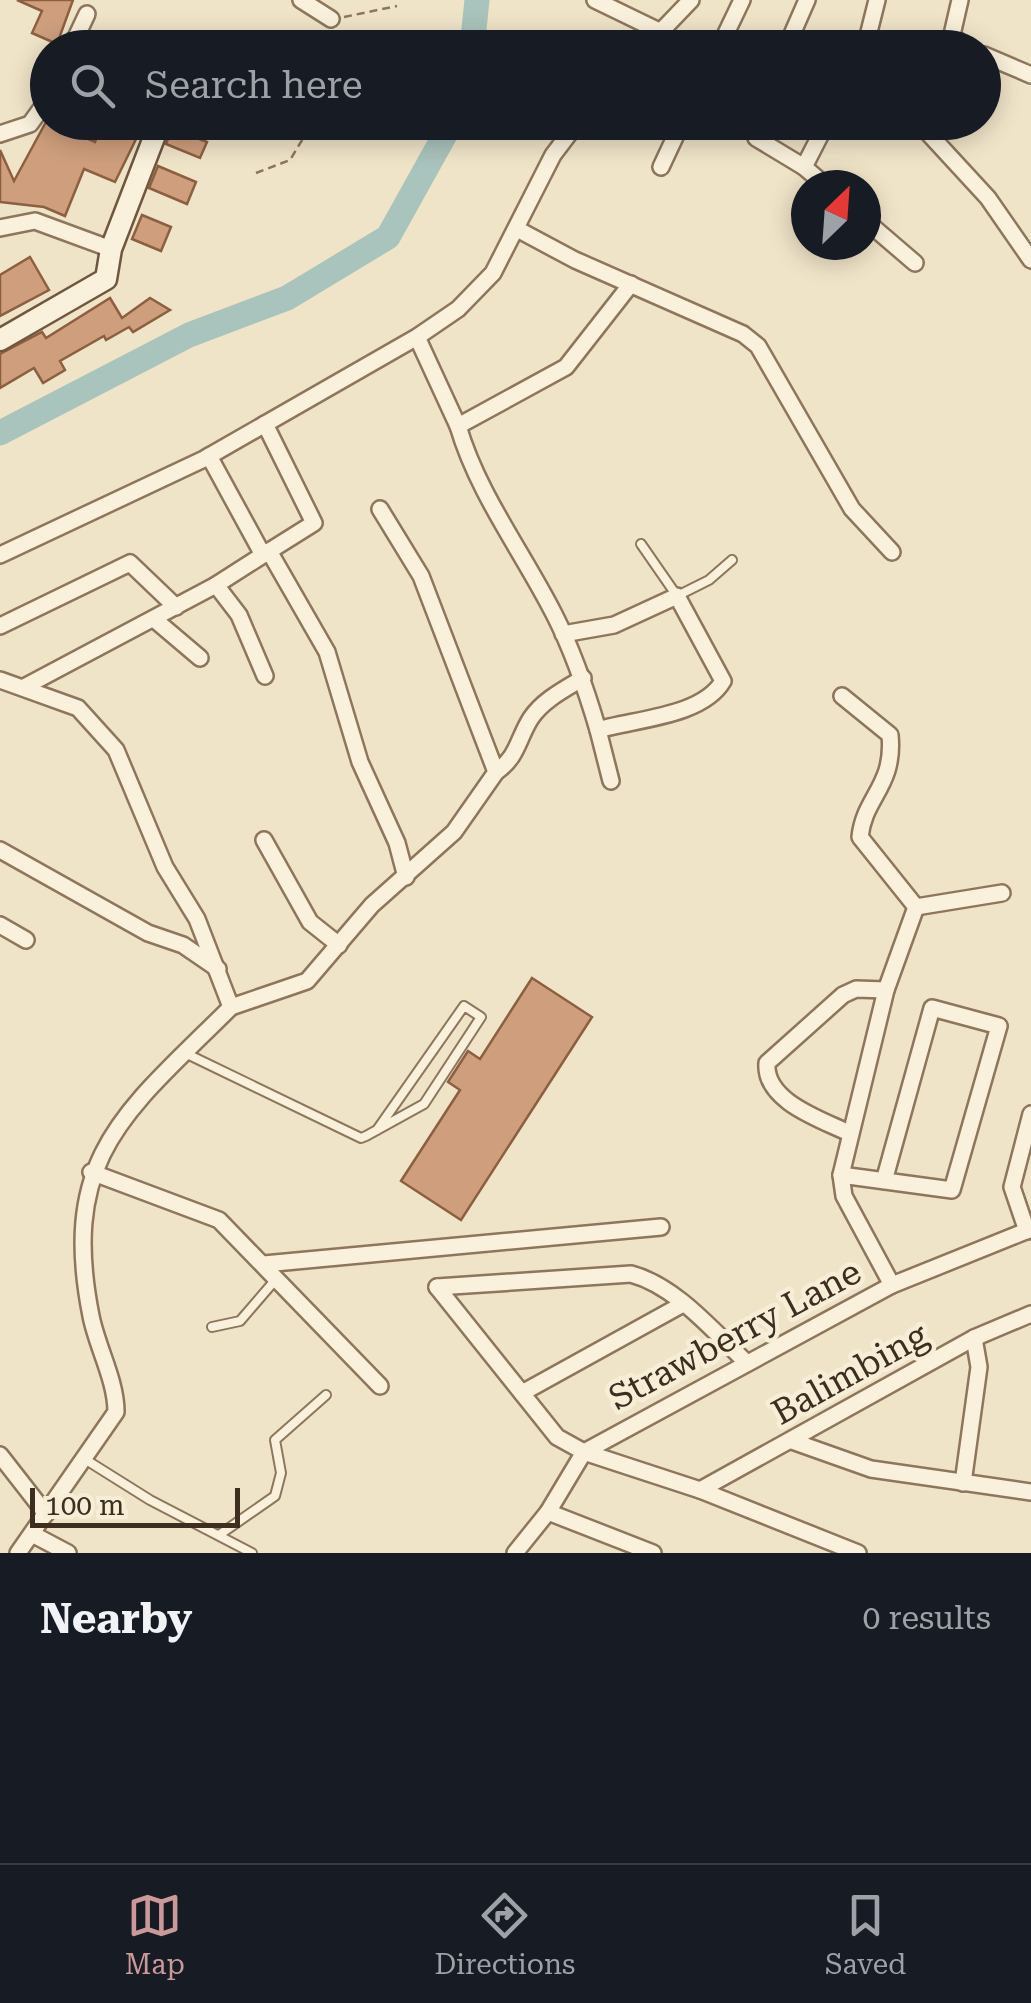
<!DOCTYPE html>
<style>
body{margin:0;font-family:"Roboto Serif",serif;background:#242831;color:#f1f3f6}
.compass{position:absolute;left:791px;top:170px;width:90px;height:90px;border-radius:50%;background:#171b24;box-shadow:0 5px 25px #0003;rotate:25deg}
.scale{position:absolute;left:30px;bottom:25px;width:210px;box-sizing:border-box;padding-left:10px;border:5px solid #3d2e20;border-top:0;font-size:28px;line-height:35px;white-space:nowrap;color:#3d2e20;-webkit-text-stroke:8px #f7eed8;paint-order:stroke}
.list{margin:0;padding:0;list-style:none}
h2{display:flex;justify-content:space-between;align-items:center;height:130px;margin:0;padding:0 40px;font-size:42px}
h2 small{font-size:32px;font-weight:400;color:#9ea1a6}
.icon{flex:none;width:55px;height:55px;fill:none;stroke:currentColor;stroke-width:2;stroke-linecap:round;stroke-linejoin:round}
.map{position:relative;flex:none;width:1031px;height:1553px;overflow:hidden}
.search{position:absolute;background:#171b24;box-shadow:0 5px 25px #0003;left:30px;right:30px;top:30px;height:110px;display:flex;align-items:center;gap:25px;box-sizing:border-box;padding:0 35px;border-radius:55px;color:#9ea1a6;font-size:38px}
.sheet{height:310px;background:#171b24}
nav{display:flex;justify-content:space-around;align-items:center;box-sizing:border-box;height:140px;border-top:2px solid #363941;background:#171b24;font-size:28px;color:#9ea1a6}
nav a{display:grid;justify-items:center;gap:5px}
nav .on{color:#cc999b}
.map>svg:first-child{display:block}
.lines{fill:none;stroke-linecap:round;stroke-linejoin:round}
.river{stroke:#a9c4bc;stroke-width:25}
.building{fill:#cf9f7d;stroke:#8d5f41;stroke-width:2.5}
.lane-casing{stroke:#8d765c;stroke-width:12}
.street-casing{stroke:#8d765c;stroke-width:20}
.secondary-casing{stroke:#6f573f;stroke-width:25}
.path{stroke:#8d765c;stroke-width:2.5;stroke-dasharray:8 5;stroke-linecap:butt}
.lane{stroke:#faf1dc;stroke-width:8}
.street{stroke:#faf1dc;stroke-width:15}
.secondary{stroke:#faf1dc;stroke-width:20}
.labels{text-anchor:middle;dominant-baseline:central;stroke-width:9;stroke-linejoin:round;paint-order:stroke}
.street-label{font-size:35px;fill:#3d2e20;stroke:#f7eed8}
</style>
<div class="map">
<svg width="1031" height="1553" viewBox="0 0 1031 1553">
<rect width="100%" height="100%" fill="#f0e4c8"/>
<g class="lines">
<g class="river">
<path d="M472 48 477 0"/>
<path d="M0 433 189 335 287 298 388 237 452 122"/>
</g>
</g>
<g class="building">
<path d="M17 0H73L57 44 32 33 42 11Z"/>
<path d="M47 120 95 142 103 122H138L135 131 139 133 115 182 84 169 65 216 44 207 0 202V150L14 181Z"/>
<path d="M172 128 207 142 200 158 166 144Z"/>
<path d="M158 166 196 182 187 204 149 188Z"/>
<path d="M142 215 171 227 161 251 132 239Z"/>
<path d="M30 257 49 290 0 316V275Z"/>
<path d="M110 298 122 318 150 298 170 310 133 332 129 327 106 340 104 336 60 361 65 370 43 383 34 368 0 388V354L42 332 46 338Z"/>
<path d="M532 978 592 1017 461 1220 401 1181 460 1090 448 1082 468 1051 480 1059Z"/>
</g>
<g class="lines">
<defs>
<g id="lane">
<path d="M641 544 677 596 709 580 732 560"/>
<path d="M185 1053 361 1138 366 1136 424 1104 481 1017 464 1006 377 1130"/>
<path d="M212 1327 240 1321 277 1278"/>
<path d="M83 1458 150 1500 252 1553"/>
<path d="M219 1535 275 1496 281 1473 275 1440 326 1395"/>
</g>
<g id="street">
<path d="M301 0 331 19"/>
<path d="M595 0 659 31"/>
<path d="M960 0 951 39 963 48"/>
<path d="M71 48 87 14"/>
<path d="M645 48 691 0"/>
<path d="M719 48 742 0"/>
<path d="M786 48 807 0"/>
<path d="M865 48 877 0"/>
<path d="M984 55 1031 75"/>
<path d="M752 122 756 138 804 167"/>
<path d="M918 122 988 198 1031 260"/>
<path d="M0 134 30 124 48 99"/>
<path d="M661 167 682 122"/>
<path d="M825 185 804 167 827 122"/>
<path d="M866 221 915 263"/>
<path d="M0 228 35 221 111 249"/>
<path d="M517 229 575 260 743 334 758 346 852 509 892 552"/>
<path d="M417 337 458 426"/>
<path d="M209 456 263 555 216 585"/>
<path d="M269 551 327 652 360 762 397 843 406 877"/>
<path d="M0 555 204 459 417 337 458 309 493 273 553 155 578 122"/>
<path d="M263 555 314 523 265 424"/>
<path d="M154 619 200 658"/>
<path d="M0 626 130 563 176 607"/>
<path d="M563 634 614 625 677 596 723 681C702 717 633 719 598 730 586 689 573 651 554 614 522 551 478 494 458 426L566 367 631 284"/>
<path d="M0 680 78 708 116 750 165 867 197 919 231 1007C127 1111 59 1155 91 1316 97 1347 116 1380 116 1412L18 1553"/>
<path d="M24 687 216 585 239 615 265 676"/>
<path d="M842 696 890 735C895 786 864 797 860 837L916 907 886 990 841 1175 844 1196 892 1285"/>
<path d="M598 730 611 781"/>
<path d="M496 772C518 757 518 738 531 718 543 700 565 689 583 678"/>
<path d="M264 840 310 922 339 945"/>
<path d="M0 850 148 933 183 945 218 969"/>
<path d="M916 907 1002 893"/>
<path d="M0 925 26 940"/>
<path d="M231 1007 307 981 372 905 454 832 496 772 421 576 380 509"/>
<path d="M849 1133C820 1119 764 1101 767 1063L843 995 856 989 886 990"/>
<path d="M91 1172 219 1220 380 1386"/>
<path d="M841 1175 952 1190 999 1026 932 1008 884 1181"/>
<path d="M1027 1231 1012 1187 1031 1114"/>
<path d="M264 1264 661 1227"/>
<path d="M437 1287 557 1437 584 1452 700 1490 858 1553"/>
<path d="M437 1287 631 1274C676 1286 713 1331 747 1363"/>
<path d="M522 1393 683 1304"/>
<path d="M792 1441 871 1469 1031 1492"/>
<path d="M0 1455 46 1514"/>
<path d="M963 1483 979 1367 974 1338"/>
<path d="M700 1490 974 1338 1031 1314"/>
<path d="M548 1512 653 1553"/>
<path d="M32 1534 68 1553"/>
<path d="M515 1553 548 1512 584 1452 892 1285 1031 1229"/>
</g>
<path id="secondary" d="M0 340 106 279 111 249 160 122"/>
</defs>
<use href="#lane" class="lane-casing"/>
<use href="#street" class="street-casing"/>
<use href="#secondary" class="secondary-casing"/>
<g class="path">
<path d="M344 17 397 6"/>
<path d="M332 34V48"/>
<path d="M256 173 290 160 313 122"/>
</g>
<use href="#lane" class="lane"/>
<use href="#street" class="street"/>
<use href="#secondary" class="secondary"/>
</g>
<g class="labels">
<g class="street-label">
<text transform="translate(735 1335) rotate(-28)">Strawberry Lane</text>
<text transform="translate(850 1374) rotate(-29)">Balimbing</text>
</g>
</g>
</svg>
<svg class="compass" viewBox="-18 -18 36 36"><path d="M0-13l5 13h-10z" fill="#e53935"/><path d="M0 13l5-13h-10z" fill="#9ea1a6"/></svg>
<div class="scale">100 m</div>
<div class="search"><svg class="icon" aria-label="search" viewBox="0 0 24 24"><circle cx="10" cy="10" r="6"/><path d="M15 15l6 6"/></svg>Search here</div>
</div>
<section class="sheet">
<h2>Nearby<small>0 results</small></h2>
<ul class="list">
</ul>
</section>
<nav>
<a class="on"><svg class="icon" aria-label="map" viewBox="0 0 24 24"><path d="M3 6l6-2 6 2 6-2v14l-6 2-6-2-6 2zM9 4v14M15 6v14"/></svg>Map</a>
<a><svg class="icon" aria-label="directions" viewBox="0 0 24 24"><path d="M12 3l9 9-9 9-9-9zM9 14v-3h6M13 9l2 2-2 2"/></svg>Directions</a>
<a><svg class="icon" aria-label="saved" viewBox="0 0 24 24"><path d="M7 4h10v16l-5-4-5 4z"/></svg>Saved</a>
</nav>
